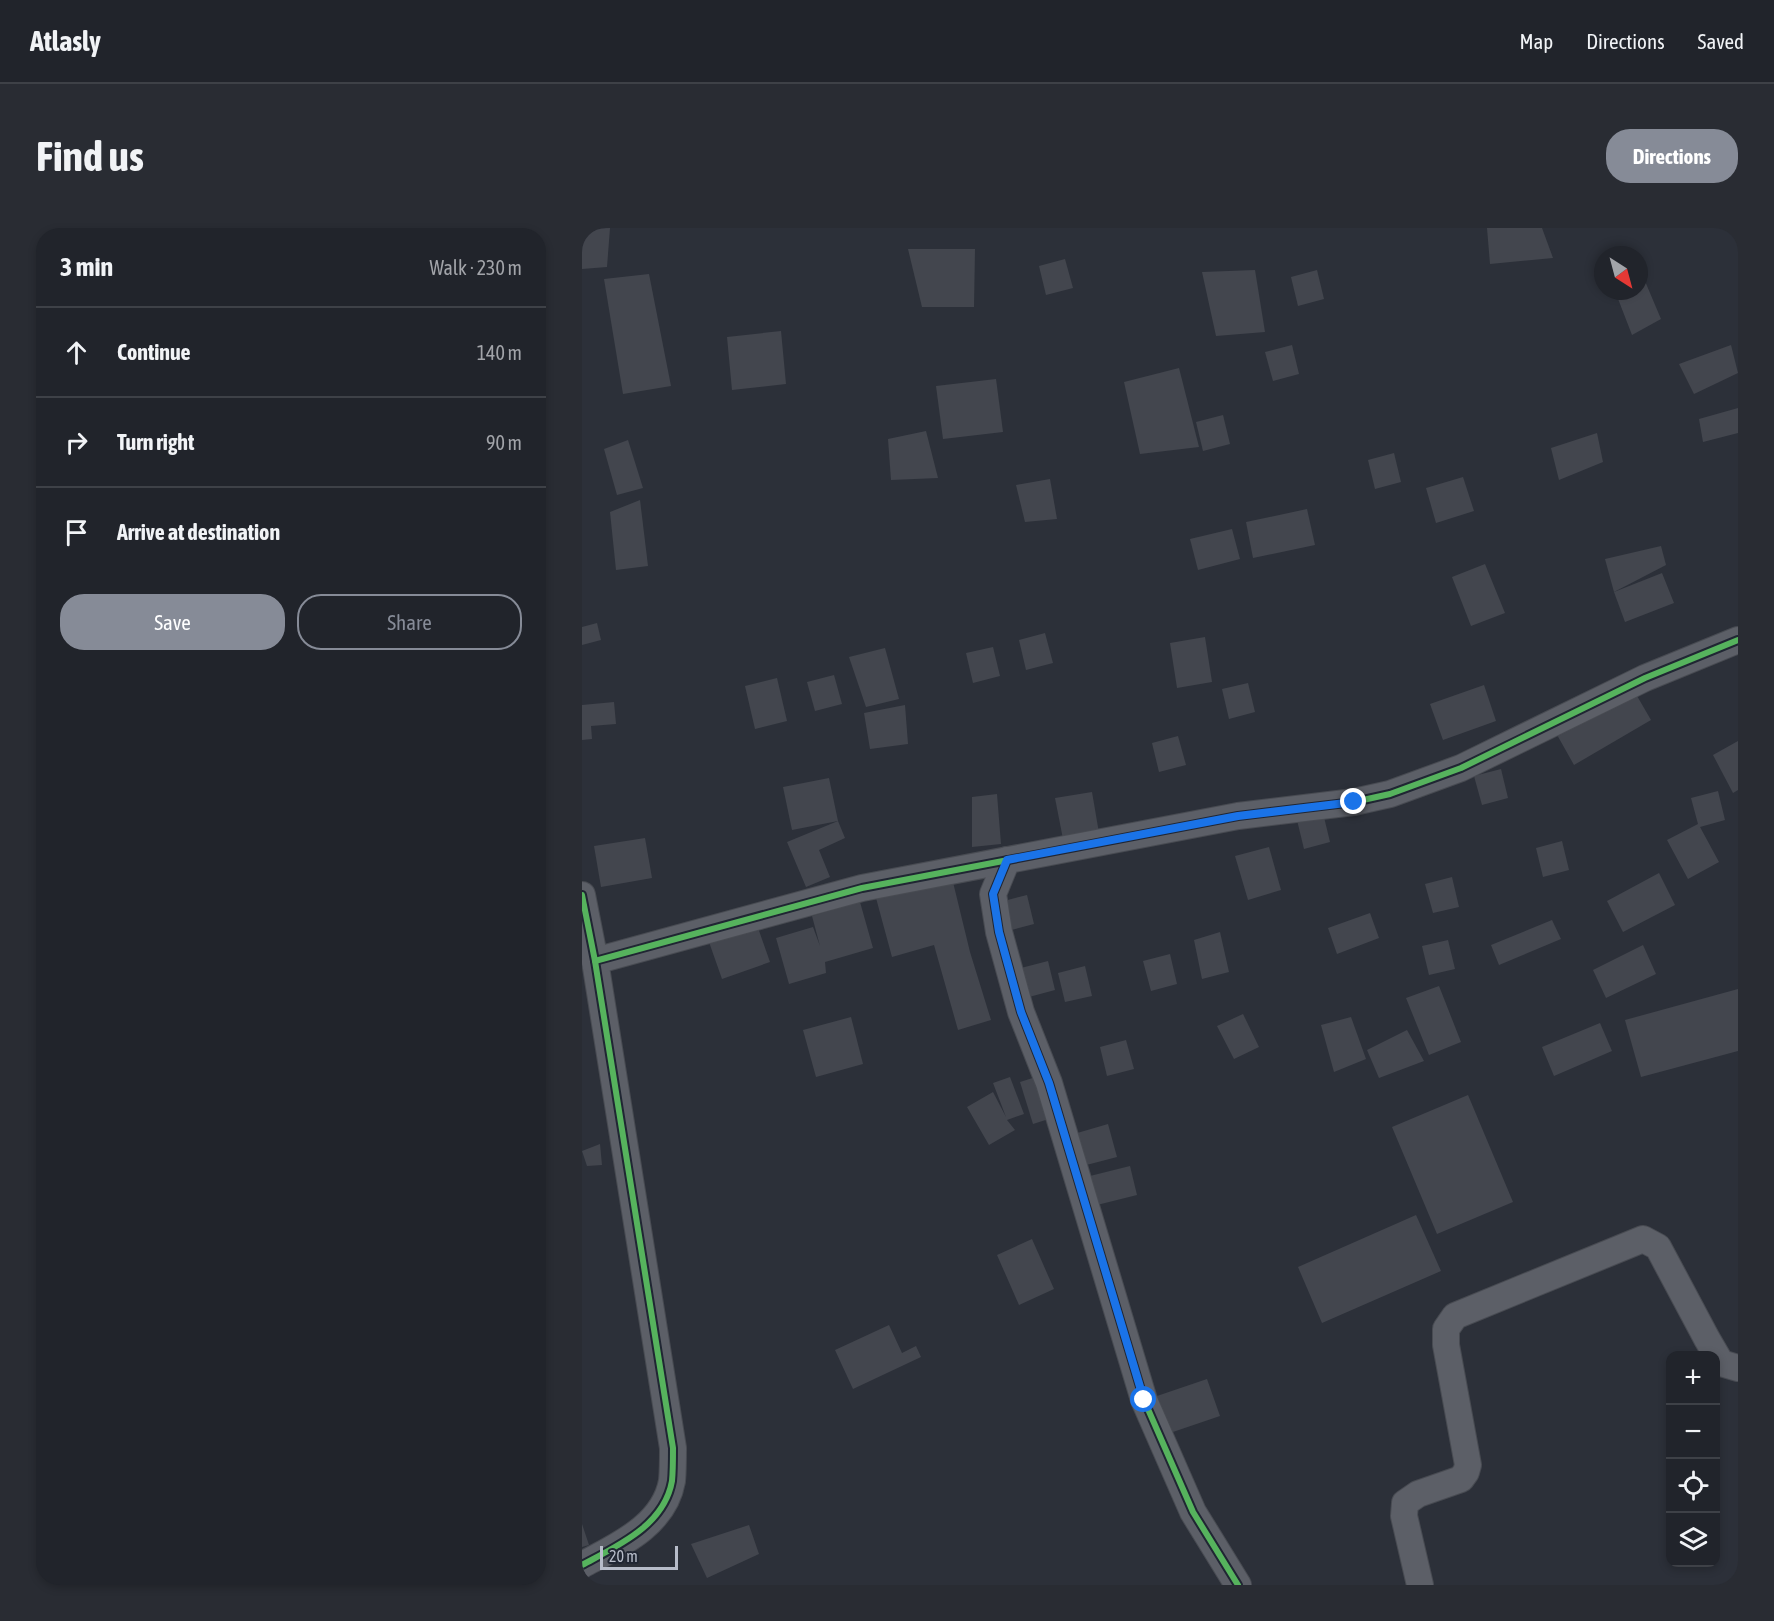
<!DOCTYPE html>
<meta charset="utf-8">
<style>
body{margin:0;font-family:"Asap Condensed",sans-serif;background:#292c33;color:#f1f3f6}
.controls{position:absolute;right:18px;bottom:18px;display:grid;overflow:hidden;border-radius:12px;box-shadow:0 3px 9px #0003}
.controls button{width:54px;height:54px;display:grid;place-items:center;padding:0;border:0;border-bottom:2px solid #3e4147;background:#21242b;color:#f1f3f6;font:30px sans-serif}
.compass{position:absolute;left:1012px;top:18px;width:54px;height:54px;border-radius:50%;background:#21242b;box-shadow:0 3px 9px #0003;rotate:144deg}
.scale{position:absolute;left:18px;bottom:15px;width:78px;box-sizing:border-box;padding-left:6px;border:3px solid #b7bcc9;border-top:0;font-size:16px;line-height:21px;white-space:nowrap;color:#b7bcc9;-webkit-text-stroke:4px #202633;paint-order:stroke}
.stop{position:absolute;width:18px;height:18px;margin:-14px;border:4px solid #1a73e8;border-radius:50%;background:#fff}
.stop.end{background:#1a73e8;border-color:#fff;box-shadow:0 2px 6px #0008}
.list{margin:0;padding:0;list-style:none}
h2{display:flex;justify-content:space-between;align-items:center;height:78px;margin:0;padding:0 24px;font-size:26px}
h2 small{font-size:20px;font-weight:400;color:#a2a4a9}
.list li{display:grid;grid-template-columns:39px 1fr auto;gap:18px;align-items:center;box-sizing:border-box;height:90px;padding:0 24px;border-top:2px solid #3e4147}
.list b{display:block;font-size:22px;white-space:nowrap}
.list em{font-size:20px;font-style:normal;color:#a2a4a9}
.actions{display:flex;gap:12px;padding:18px 24px}
.actions a{flex:1;padding:14px 0;border:2px solid #868b97;border-radius:24px;text-align:center;font-size:21px;color:#868b97}
.actions .main{background:#868b97;color:#fff}
.icon{flex:none;width:33px;height:33px;fill:none;stroke:currentColor;stroke-width:2;stroke-linecap:round;stroke-linejoin:round}
.map{position:relative;flex:none;width:1156px;height:1357px;overflow:hidden;border-radius:24px}
header{display:flex;align-items:center;gap:36px;box-sizing:border-box;height:84px;padding:0 30px;background:#21242b;border-bottom:2px solid #3e4147}
header strong{font-size:28px}
nav{display:flex;gap:33px;margin-inline-start:auto;font-size:21px}
.intro{display:flex;align-items:center;justify-content:space-between;box-sizing:border-box;height:144px;padding:0 36px}
h1{margin:0;font-size:42px}
.button{padding:15px 27px;border-radius:24px;background:#868b97;color:#fff;font-size:21px;font-weight:700}
main{display:flex;gap:36px;padding:0 36px}
aside{flex:1;background:#21242b;border-radius:24px;box-shadow:0 3px 9px #0003}
.map>svg:first-child{display:block}
.building{fill:#43464e}
.lines{fill:none;stroke-linecap:round;stroke-linejoin:round}
.street-casing{stroke:#484b52;stroke-width:28}
.street{stroke:#5c5f67;stroke-width:26}
.cycleway-casing{stroke:#202633;stroke-width:10}
.cycleway{stroke:#56b35d;stroke-width:6}
.route{stroke:#1a73e8;stroke-width:8}
</style>
<header>
<strong>Atlasly</strong>
<nav><a>Map</a><a>Directions</a><a>Saved</a></nav>
</header>
<div class="intro"><h1>Find us</h1><a class="button">Directions</a></div>
<main>
<aside>
<h2>3 min<small>Walk · 230 m</small></h2>
<ul class="list">
<li><svg class="icon" aria-label="ahead" viewBox="0 0 24 24"><path d="M12 20V5M6 11l6-6 6 6"/></svg><div><b>Continue</b></div><em>140 m</em></li>
<li><svg class="icon" aria-label="right" viewBox="0 0 24 24"><path d="M7 20v-9h11M14 6l5 5-5 5"/></svg><div><b>Turn right</b></div><em>90 m</em></li>
<li><svg class="icon" aria-label="arrive" viewBox="0 0 24 24"><path d="M6 21V4h12l-3 4 3 4H6"/></svg><div><b>Arrive at destination</b></div></li>
</ul>
<div class="actions"><a class="main">Save</a><a>Share</a></div>
</aside>
<div class="map">
<svg width="1156" height="1357" viewBox="0 0 1156 1357">
<rect width="100%" height="100%" fill="#2c3039"/>
<g class="building">
<path d="M28 0 25 39 0 41V1Z"/>
<path d="M905 0H960L971 30 908 36Z"/>
<path d="M326 21H393L392 79H340Z"/>
<path d="M483 31 491 60 464 67 457 38Z"/>
<path d="M1057 39 1079 91 1050 107 1033 63H1057Z"/>
<path d="M673 42 683 104 634 108 620 44Z"/>
<path d="M735 42 742 71 716 78 709 49Z"/>
<path d="M67 46 89 158 41 166 22 51Z"/>
<path d="M199 103 204 156 150 162 145 109Z"/>
<path d="M710 117 717 146 691 153 683 124Z"/>
<path d="M1149 117 1156 145 1112 166 1097 136Z"/>
<path d="M597 140 617 219 558 226 542 154Z"/>
<path d="M414 151 421 204 361 211 354 158Z"/>
<path d="M1156 180V205L1121 214 1117 191Z"/>
<path d="M641 187 648 216 621 223 614 194Z"/>
<path d="M344 203 356 250 309 252 306 211Z"/>
<path d="M1015 205 1021 234 977 252 969 220Z"/>
<path d="M46 212 61 260 35 267 22 221Z"/>
<path d="M812 225 819 254 793 261 786 232Z"/>
<path d="M881 249 892 283 854 295 844 260Z"/>
<path d="M468 251 475 291 443 294 434 257Z"/>
<path d="M58 272 66 338 34 342 28 284Z"/>
<path d="M725 281 733 317 671 330 664 294Z"/>
<path d="M650 301 658 331 616 342 608 311Z"/>
<path d="M1079 318 1084 337 1032 364 1023 331Z"/>
<path d="M903 336 923 385 889 398 870 349Z"/>
<path d="M1080 345 1092 375 1043 394 1032 364Z"/>
<path d="M15 395 19 412 0 417V399Z"/>
<path d="M463 405 471 435 444 442 437 412Z"/>
<path d="M623 409 630 454 595 460 588 415Z"/>
<path d="M411 419 418 448 391 455 384 425Z"/>
<path d="M303 420 317 471 284 479 267 429Z"/>
<path d="M252 447 260 476 233 483 225 454Z"/>
<path d="M195 450 205 493 173 501 163 458Z"/>
<path d="M666 455 673 484 647 491 640 461Z"/>
<path d="M902 457 914 493 861 512 848 476Z"/>
<path d="M1051 461 1069 492 992 537 974 505Z"/>
<path d="M32 474 34 496 9 498 10 511 0 512V477Z"/>
<path d="M323 477 326 516 288 521 282 485Z"/>
<path d="M596 508 604 537 577 544 570 515Z"/>
<path d="M1156 513V562L1151 565 1131 527Z"/>
<path d="M919 541 926 570 900 577 892 548Z"/>
<path d="M247 550 256 593 210 602 201 559Z"/>
<path d="M1136 563 1143 592 1118 599 1137 634 1106 651 1085 612 1116 596 1109 570Z"/>
<path d="M510 564 517 605 481 611 473 570Z"/>
<path d="M415 566 419 616 390 619V569Z"/>
<path d="M741 585 748 614 722 621 715 592Z"/>
<path d="M256 593 263 610 237 622 248 649 224 659 205 614Z"/>
<path d="M63 610 70 650 19 659 12 618Z"/>
<path d="M980 613 987 642 961 649 954 620Z"/>
<path d="M687 619 699 662 666 672 653 628Z"/>
<path d="M1077 645 1093 677 1041 704 1025 673Z"/>
<path d="M870 649 877 679 851 685 843 656Z"/>
<path d="M370 650 388 724 409 792 376 802 352 717 310 729 294 670Z"/>
<path d="M445 667 452 696 426 703 418 674Z"/>
<path d="M278 674 291 720 243 734 244 745 207 756 194 710 231 699 238 718 230 688Z"/>
<path d="M788 685 797 710 755 726 746 700Z"/>
<path d="M970 692 979 711 917 737 909 717Z"/>
<path d="M175 697 188 734 140 751 127 714Z"/>
<path d="M638 704 647 744 620 751 612 712Z"/>
<path d="M866 712 873 741 847 747 840 718Z"/>
<path d="M1061 717 1074 746 1024 770 1011 742Z"/>
<path d="M588 726 595 756 569 763 561 733Z"/>
<path d="M466 733 473 762 447 769 439 740Z"/>
<path d="M503 738 510 768 483 774 476 745Z"/>
<path d="M857 758 879 814 847 827 824 770Z"/>
<path d="M1156 761V823L1059 849 1043 792Z"/>
<path d="M661 786 677 819 652 831 635 798Z"/>
<path d="M269 789 281 836 234 849 221 802Z"/>
<path d="M769 789 784 831 752 844 739 797Z"/>
<path d="M1018 795 1030 823 972 848 960 819Z"/>
<path d="M825 802 842 833 797 850 785 822Z"/>
<path d="M544 812 552 841 525 848 518 819Z"/>
<path d="M460 847 473 889 451 896 438 854Z"/>
<path d="M428 849 442 886 425 892 433 902 407 917 385 879 411 864 424 889 411 855Z"/>
<path d="M886 867 931 974 855 1006 810 899Z"/>
<path d="M526 896 535 929 493 940 485 908Z"/>
<path d="M18 916 20 937 5 938 0 923Z"/>
<path d="M548 938 555 967 507 979 500 950Z"/>
<path d="M834 987 859 1043 740 1095 716 1039Z"/>
<path d="M450 1011 472 1061 437 1077 415 1027Z"/>
<path d="M307 1097 320 1125 334 1118 339 1129 271 1161 253 1122Z"/>
<path d="M625 1151 638 1188 588 1205 575 1168Z"/>
<path d="M0 1296 7 1317 0 1319Z"/>
<path d="M167 1297 177 1326 125 1350 109 1316Z"/>
</g>
<g class="lines">
<defs>
<g id="street">
<path d="M425 632 411 666 417 704 439 784 467 855 562 1172 611 1284 656 1357"/>
<path d="M0 667 13 733 91 1220C91 1231 91 1243 90 1253 82 1298 35 1318 0 1337"/>
<path d="M13 733 280 660 656 588 772 574 808 566 879 540 1063 450 1156 412"/>
<path d="M838 1357 822 1288 823 1275 836 1266 879 1251 884 1244 886 1237 864 1117V1101L873 1088 1061 1011 1076 1019 1125 1111 1139 1135 1156 1140"/>
</g>
</defs>
<use href="#street" class="street-casing"/>
<use href="#street" class="street"/>
<defs>
<g id="cycleway">
<path d="M425 632 411 666 417 704 439 784 467 855 562 1172 611 1284 656 1357"/>
<path d="M0 667 13 733 91 1220C91 1231 91 1243 90 1253 82 1298 35 1318 0 1337"/>
<path d="M13 733 280 660 656 588 772 574 808 566 879 540 1063 450 1156 412"/>
</g>
</defs>
<use href="#cycleway" class="cycleway-casing"/>
<use href="#cycleway" class="cycleway"/>
</g>
<g class="lines">
<path class="route" d="M562 1172 467 855 439 784 417 704 411 666 425 632 656 588 772 574"/>
</g>
</svg>
<div class="controls">
<button>+</button>
<button>−</button>
<button><svg class="icon" aria-label="locate" viewBox="0 0 24 24"><circle cx="12" cy="12" r="6"/><path d="M12 2v4M12 18v4M2 12h4M18 12h4"/></svg></button>
<button><svg class="icon" aria-label="layers" viewBox="0 0 24 24"><path d="M12 4l9 5-9 5-9-5zM3 14l9 5 9-5"/></svg></button>
</div>
<svg class="compass" viewBox="-18 -18 36 36"><path d="M0-13l5 13h-10z" fill="#e53935"/><path d="M0 13l5-13h-10z" fill="#a2a4a9"/></svg>
<div class="scale">20 m</div>
<div class="stop" style="left:562px;top:1172px"></div>
<div class="stop end" style="left:772px;top:574px"></div>
</div>
</main>
